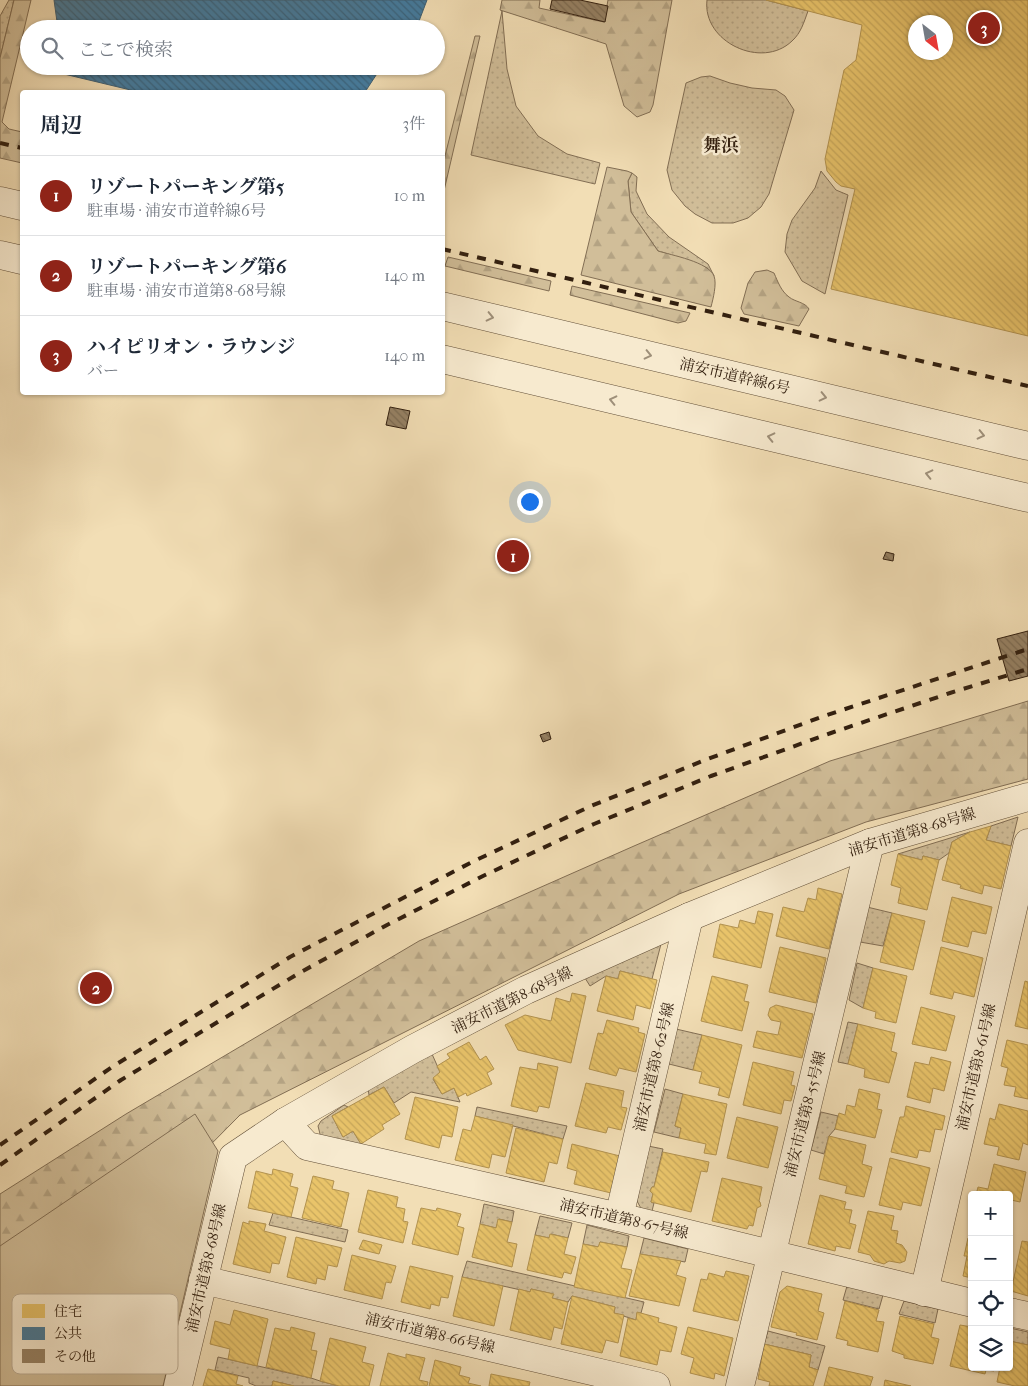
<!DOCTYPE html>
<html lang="ja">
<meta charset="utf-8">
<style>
body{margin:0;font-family:"IM FELL French Canon","Noto Serif JP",serif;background:#f6f6f7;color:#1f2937}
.controls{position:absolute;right:15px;bottom:15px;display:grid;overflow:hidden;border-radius:5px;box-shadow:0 1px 4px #0004}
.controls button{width:45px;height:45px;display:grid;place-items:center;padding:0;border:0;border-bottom:1px solid #e0e1e3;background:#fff;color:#1f2937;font:25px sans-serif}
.compass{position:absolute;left:908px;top:15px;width:45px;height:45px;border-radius:50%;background:#fff;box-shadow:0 1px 4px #0004;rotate:149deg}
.you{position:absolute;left:529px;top:501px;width:18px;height:18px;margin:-12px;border:4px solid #fff;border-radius:50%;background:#1a73e8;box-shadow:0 0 0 8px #1a73e833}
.badge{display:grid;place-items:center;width:32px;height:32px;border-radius:50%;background:#8f2418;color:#fff;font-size:16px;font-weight:700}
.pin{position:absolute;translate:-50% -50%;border:2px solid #fff;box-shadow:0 1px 5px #0006}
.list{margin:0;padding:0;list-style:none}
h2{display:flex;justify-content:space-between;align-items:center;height:65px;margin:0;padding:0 20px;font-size:21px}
h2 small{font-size:16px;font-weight:400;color:#747a83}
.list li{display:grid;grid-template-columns:32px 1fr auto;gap:15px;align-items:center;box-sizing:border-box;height:80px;padding:0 20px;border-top:1px solid #e0e1e3}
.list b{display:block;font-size:19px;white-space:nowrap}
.list p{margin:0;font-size:16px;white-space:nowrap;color:#747a83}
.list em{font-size:16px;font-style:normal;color:#747a83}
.icon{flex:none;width:28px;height:28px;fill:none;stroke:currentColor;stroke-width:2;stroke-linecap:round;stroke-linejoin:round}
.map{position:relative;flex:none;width:1028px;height:1386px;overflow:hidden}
.search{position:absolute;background:#fff;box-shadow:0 1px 4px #0004;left:20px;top:20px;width:425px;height:55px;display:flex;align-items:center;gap:12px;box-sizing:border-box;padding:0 18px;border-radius:28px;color:#747a83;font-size:19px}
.panel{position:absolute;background:#fff;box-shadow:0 1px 4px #0004;left:20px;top:90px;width:425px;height:305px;border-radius:5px}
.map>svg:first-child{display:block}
.grass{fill:url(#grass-dots);stroke:#826e54}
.forest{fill:url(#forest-firs);stroke:#826e54}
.park{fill:#d1be99;stroke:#826e54}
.homes{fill:url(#homes-back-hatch);stroke:#b2924f;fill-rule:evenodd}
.public{fill:url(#public-back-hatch);stroke:#3f5f72}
.building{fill:url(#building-back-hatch);stroke:#321f0f}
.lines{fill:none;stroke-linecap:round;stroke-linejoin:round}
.minor-casing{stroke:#624f38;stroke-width:29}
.tertiary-casing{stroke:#624f38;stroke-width:29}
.minor{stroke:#f7eacf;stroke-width:28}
.tertiary{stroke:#f7eacf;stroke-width:28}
.rail{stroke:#321f0f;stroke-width:4;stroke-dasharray:9 9;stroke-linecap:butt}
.oneway{stroke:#9e8f79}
.labels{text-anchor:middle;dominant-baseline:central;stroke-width:5;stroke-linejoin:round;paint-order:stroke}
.street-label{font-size:15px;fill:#321f0f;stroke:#f7eacf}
.quarter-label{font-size:18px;font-weight:bold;fill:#321f0f;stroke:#f7eacf}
.key{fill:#f7eacf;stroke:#bcad95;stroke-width:1}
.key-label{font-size:14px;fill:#321f0f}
</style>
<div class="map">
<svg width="1028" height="1386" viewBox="0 0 1028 1386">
<defs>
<pattern id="grass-dots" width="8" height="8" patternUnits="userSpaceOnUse" patternTransform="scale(1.25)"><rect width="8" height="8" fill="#d1be99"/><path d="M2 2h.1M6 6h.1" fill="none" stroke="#b4a383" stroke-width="1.8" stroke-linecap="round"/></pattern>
<pattern id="forest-firs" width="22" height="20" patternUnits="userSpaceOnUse" patternTransform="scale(1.25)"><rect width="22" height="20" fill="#d1be99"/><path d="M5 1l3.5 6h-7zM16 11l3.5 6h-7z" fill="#b4a383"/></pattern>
<pattern id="homes-back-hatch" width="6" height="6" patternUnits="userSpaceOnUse" patternTransform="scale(1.25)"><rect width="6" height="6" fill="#e9c46a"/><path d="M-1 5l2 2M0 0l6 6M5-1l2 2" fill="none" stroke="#c8a85b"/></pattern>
<pattern id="public-back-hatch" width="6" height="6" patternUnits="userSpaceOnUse" patternTransform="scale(1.25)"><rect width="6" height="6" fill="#457b9d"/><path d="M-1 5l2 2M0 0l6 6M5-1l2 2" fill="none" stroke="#3a647e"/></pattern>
<pattern id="building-back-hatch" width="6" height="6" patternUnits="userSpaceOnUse" patternTransform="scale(1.25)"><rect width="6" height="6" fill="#968265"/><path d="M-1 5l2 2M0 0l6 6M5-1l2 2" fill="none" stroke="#7b6a52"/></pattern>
</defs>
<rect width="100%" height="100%" fill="#f2deb5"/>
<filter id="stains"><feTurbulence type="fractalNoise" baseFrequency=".004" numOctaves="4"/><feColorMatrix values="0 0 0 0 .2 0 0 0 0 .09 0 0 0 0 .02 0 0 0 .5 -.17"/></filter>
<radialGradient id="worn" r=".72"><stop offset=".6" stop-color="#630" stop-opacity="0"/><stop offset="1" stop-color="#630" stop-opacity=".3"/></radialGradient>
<g class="grass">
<path d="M9 0H14L0 58V16Z"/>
<path d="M707 0H766L808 11C804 22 801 33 792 41 762 70 702 42 707 0Z"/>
<path d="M502 11 507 69 516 106 538 136 567 154 600 163 595 184 471 155Z"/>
<path d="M710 76 730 83 752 88 776 90 785 96 794 110 769 194 761 207 748 218 733 223H712L695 214 685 206 672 190 667 170 686 83 701 77Z"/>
<path d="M821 171 836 190 848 195 825 294 802 281 785 252 787 234 792 220 815 188Z"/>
<path d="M632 173 637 177 636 191 647 214 669 237 708 264 714 276 707 268 681 258 658 251 631 212 628 181Z"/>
<path d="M1018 817 1011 846 986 840 991 826Z"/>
<path d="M970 832 952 842 949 853 939 860 923 856 922 860 898 854Z"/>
<path d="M867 907 892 913 883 946 860 942Z"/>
<path d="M661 944 652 979 620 971 618 979 606 976 590 986 585 978Z"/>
<path d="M857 963 873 968 863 1008 849 1000Z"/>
<path d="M848 1022 858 1024 848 1064 838 1062Z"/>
<path d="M676 1029 702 1035 693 1070 669 1064Z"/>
<path d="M432 1054 440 1072 433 1079 442 1094 454 1088 460 1102 411 1092 394 1103 384 1087 369 1095 368 1088Z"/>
<path d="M665 1089 683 1094 675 1126 681 1128 679 1138 654 1132Z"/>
<path d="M344 1105 348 1107 332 1116 343 1137 353 1131 361 1144 359 1148 325 1139 320 1134 318 1126 321 1121Z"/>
<path d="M477 1107 567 1126 563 1139 475 1116Z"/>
<path d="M821 1112 838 1116 835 1129 829 1136 824 1154 811 1150Z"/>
<path d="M648 1146 663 1149 654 1187H652L650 1191 653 1194 651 1202 654 1203 651 1215 644 1214 637 1201Z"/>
<path d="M484 1204 514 1211 512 1222 499 1219 496 1228 480 1224Z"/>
<path d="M273 1213 348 1230 345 1242 269 1225Z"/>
<path d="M540 1216 572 1223 568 1238 551 1234 549 1238 535 1235Z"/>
<path d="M587 1225 629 1236 627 1247 600 1242 599 1247 583 1244Z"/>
<path d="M644 1238 688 1249 685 1262 640 1254Z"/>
<path d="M467 1261 644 1302 641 1313H637L636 1320 614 1313 615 1307 572 1296 568 1302 552 1298 553 1294 531 1289 530 1292 462 1277Z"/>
<path d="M847 1286 883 1295 879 1309 843 1300Z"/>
<path d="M904 1301 938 1309 935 1323 899 1314Z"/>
<path d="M1010 1328 1028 1332V1345L1009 1341Z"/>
<path d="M768 1331 825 1346 818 1370 809 1367 811 1355 764 1344Z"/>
<path d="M218 1357 311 1378 320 1381 339 1386H294L273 1381 272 1386H256L249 1383V1378L215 1370Z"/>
</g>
<g class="forest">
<path d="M14 0H31L2 122 9 129 22 132V163L0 158V58Z"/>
<path d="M502 0H540L539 8 604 22 608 0H672L653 105 650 112 637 117 624 106 606 44 500 10Z"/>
<path d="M475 36H480L443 195V164Z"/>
<path d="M607 167 627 171 632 173 628 181 631 212 658 251C671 255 709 262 714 276 717 284 713 299 711 307L581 275Z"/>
<path d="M448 257 551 281 549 291 445 266Z"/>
<path d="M767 270 774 273C778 282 781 291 789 297 795 302 805 302 809 309L799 326 744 314 741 308 748 283 755 272Z"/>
<path d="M572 286 690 313 686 321 678 323 570 295Z"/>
<path d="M1028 701V779L866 822 679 894 240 1115 119 1237 0 1321V1194L126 1114 419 941 634 846 830 761Z"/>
</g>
<path class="park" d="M195 1114 218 1151 163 1386H0V1246Z"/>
<g class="homes">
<path d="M766 0H1028V336L831 289 855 189 841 186 836 182 827 171 825 159 844 70 856 60 862 25ZM916 22H946V52H916Z"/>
<path d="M991 826 986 840 1011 846 1001 889 984 885 982 894 960 888 961 885 942 880 952 842 970 832Z"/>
<path d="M898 854 922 860 923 856 939 860 927 910 898 903 901 888 891 885Z"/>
<path d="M818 888 842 894 829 949 776 936 783 907 804 912 808 898 816 900Z"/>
<path d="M952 897 992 907 986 934 972 931 968 947 942 941Z"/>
<path d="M758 911 773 914 761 968 713 957 720 924 738 928 740 920 755 924Z"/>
<path d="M892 913 925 921 913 970 880 962Z"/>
<path d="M780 947 826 958 816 1003 769 992Z"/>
<path d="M941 947 983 958 974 997 954 992 952 999 930 994Z"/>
<path d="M873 968 907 976 896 1023 875 1018 876 1012 863 1008Z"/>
<path d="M620 971 657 980 650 1009 636 1005 633 1020 597 1011 606 976 618 979Z"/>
<path d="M712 976 748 985 744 1001 749 1002 742 1031 701 1021Z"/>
<path d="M1025 981 1028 982V1029L1015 1026Z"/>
<path d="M572 993 586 996 571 1063 518 1050 505 1025 525 1015 551 1021 556 998 570 1002Z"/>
<path d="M776 1005 813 1014 802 1058 753 1047 757 1031 778 1035 781 1022 771 1020 768 1015 770 1008Z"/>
<path d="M921 1007 955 1016 946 1051 912 1044Z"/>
<path d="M607 1020 639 1028 638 1032 645 1034 636 1072 619 1068 616 1076 589 1069 598 1033 603 1034Z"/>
<path d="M858 1024 895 1033 891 1051 897 1053 889 1083 864 1077 865 1069 848 1064Z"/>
<path d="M702 1035 742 1045 729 1098 718 1095 720 1088 699 1083 702 1072 693 1070Z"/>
<path d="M1007 1040 1028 1045V1099L1014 1096 1016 1087 1004 1085 1008 1068 1001 1066Z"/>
<path d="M469 1042 480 1060 486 1056 494 1069 487 1073 492 1084 467 1096 466 1093 458 1097 454 1088 442 1094 433 1078 440 1072 437 1066 450 1058 447 1054Z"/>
<path d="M931 1057 951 1062 944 1091 933 1088 930 1103 907 1097 915 1062 929 1065Z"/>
<path d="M753 1062 794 1072 791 1085 795 1086 791 1101 784 1100 781 1114 743 1105Z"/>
<path d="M538 1063 558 1067 549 1108 539 1106 537 1112 511 1106 520 1067 537 1070Z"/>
<path d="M586 1083 624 1091 621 1107 627 1108 621 1130 608 1127 606 1133 575 1126Z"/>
<path d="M384 1087 400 1114 382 1125 384 1129 361 1144 353 1131 343 1137 332 1116Z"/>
<path d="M859 1089 880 1094 877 1109 882 1110 875 1138 835 1129 839 1113 845 1115 847 1105 855 1107Z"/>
<path d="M683 1094 727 1104 716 1155 704 1153 706 1144 679 1138 681 1128 675 1126Z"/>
<path d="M415 1097 458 1107 452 1137 442 1135 439 1148 405 1139Z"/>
<path d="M999 1104 1028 1111V1145L1023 1143 1019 1160 997 1155 999 1147 984 1144 990 1118 995 1120Z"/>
<path d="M906 1106 945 1116 942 1130 935 1129 930 1152 919 1150 917 1158 891 1152 900 1117H904Z"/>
<path d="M475 1116 513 1125 505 1157 492 1154 489 1168 455 1160 463 1129 471 1131Z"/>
<path d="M737 1117 778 1127 768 1168 727 1158Z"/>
<path d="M516 1128 563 1139 557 1164 549 1162 544 1182 506 1173Z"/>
<path d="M829 1136 866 1145 862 1164 872 1167 864 1197 845 1193 847 1186 819 1179Z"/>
<path d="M572 1144 620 1156 611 1193 574 1184 577 1171 567 1168Z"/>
<path d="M663 1152 709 1162 707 1172 701 1171 691 1212 651 1202 653 1194 650 1191 652 1187H654Z"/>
<path d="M890 1158 930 1168 921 1206 903 1202 901 1210 879 1205Z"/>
<path d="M994 1164 1026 1172 1020 1202 1011 1200 1009 1207V1195H976L978 1187 988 1189Z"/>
<path d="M273 1169 293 1174 290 1186 298 1188 291 1217 248 1208 256 1171 272 1175Z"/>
<path d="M313 1176 334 1181 332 1189 349 1193 341 1227 302 1218Z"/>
<path d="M722 1178 762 1187 759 1201 760 1202 761 1206 757 1208 753 1226 749 1225 747 1229 712 1221Z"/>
<path d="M368 1190 398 1197 396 1207 405 1209 403 1221 408 1222 403 1243 358 1232Z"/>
<path d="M820 1195 846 1202 844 1209 852 1210 849 1223 856 1225 850 1249 836 1246 835 1251 808 1244Z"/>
<path d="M421 1208 436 1211 437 1208 461 1214 457 1226 464 1228 458 1255 412 1244Z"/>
<path d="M868 1211 894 1216 891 1230 898 1231 896 1243 902 1245 907 1252 905 1261 900 1263 889 1261 884 1264 874 1261 870 1255 858 1252Z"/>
<path d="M498 1219 512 1222 507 1242 517 1244 512 1267 472 1257 480 1224 496 1228Z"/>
<path d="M249 1221 266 1224 264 1231 286 1237 279 1264 272 1263 270 1273 233 1264 243 1222 249 1224Z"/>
<path d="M550 1234 568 1238 564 1254 576 1257 571 1274 564 1272 562 1278 527 1270 535 1235 549 1238Z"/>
<path d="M296 1237 342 1248 337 1267 328 1265 325 1280 317 1278 316 1284 287 1277Z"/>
<path d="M968 1238 972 1239V1278L963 1276 967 1256H964Z"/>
<path d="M363 1240 382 1245 379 1254 359 1249Z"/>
<path d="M1022 1241 1028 1242V1296L1011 1291Z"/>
<path d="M600 1242 627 1247 621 1268 632 1270 625 1298 574 1287 583 1244 598 1247Z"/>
<path d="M640 1254 681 1261 676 1275 686 1278 679 1306 629 1296Z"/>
<path d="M352 1255 396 1266 391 1283 386 1282 382 1299 344 1290Z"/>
<path d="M410 1266 453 1276 448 1298 441 1297 439 1306 431 1304 430 1309 401 1302Z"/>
<path d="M726 1271 749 1276 738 1321 693 1311 701 1279 707 1280 709 1273 724 1277Z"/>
<path d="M462 1277 503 1286 494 1326 453 1316Z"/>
<path d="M787 1286 822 1294 818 1311 824 1313 817 1340 796 1335 797 1333 771 1327 780 1292Z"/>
<path d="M519 1289 530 1292 531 1289 554 1294 552 1298 568 1302 562 1329 554 1327 551 1340 510 1330Z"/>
<path d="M572 1296 615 1307 614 1313 624 1315 618 1343 606 1340 602 1353 561 1344Z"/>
<path d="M845 1301 879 1310 876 1321 884 1322 878 1352 847 1345 848 1341 836 1338Z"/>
<path d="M234 1310 268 1319 257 1366 228 1359 230 1349 210 1344 215 1321 230 1325Z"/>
<path d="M637 1312 659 1318 658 1322 677 1327 671 1352 660 1350 657 1365 620 1356 628 1318 636 1320Z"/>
<path d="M900 1316 934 1324 931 1337 939 1339 933 1364 904 1358V1355L892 1351Z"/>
<path d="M960 1325 972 1327V1367H995L994 1371 986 1370 985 1374 950 1366Z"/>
<path d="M291 1327 315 1333 311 1350 317 1351 311 1378 266 1367 275 1328 290 1331Z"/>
<path d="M688 1327 733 1338 724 1376 715 1373 714 1379 690 1373 694 1358 681 1354Z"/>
<path d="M330 1338 366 1347 362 1362 374 1365 369 1386H339L320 1381Z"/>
<path d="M1009 1341 1028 1345V1386H1015L997 1382 1000 1367H1009Z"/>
<path d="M764 1344 811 1355 809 1367 818 1370 813 1386H769L770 1382 758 1379Z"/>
<path d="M388 1353 406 1358V1354L425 1358 419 1380 428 1382 427 1386H380Z"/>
<path d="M435 1360 461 1367 459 1375 470 1378 468 1383 481 1386H429Z"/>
<path d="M829 1367 873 1377 870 1386H824Z"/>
<path d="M208 1369 238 1376 236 1384 243 1386H203Z"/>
<path d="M491 1374 530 1382 529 1386H489Z"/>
<path d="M885 1380 911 1386H884Z"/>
<path d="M273 1381 294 1386H272Z"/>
</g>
<g class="public">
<path d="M54 0H427L416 29H58Z"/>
<path d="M63 66H382L365 92H139L64 74Z"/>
</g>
<g class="building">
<path d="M552 0H580L608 6 605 22 550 9Z"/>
<path d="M390 407 410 411 406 429 386 425Z"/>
<path d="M886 552 894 554 893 561 883 559Z"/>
<path d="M1028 631V676L1009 681 997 639Z"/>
<path d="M549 732 551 739 543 742 540 735Z"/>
</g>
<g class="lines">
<defs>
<g id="minor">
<path d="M285 1122 307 1146 619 1217 972 1303"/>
<path d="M619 1217 689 917"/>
<path d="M203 1280 656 1386"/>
<path d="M924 1292 1028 843"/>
<path d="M1009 1312 1028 1316"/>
<path d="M178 1386 233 1157 285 1122 413 1049 526 990 689 917 870 843 1028 797"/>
<path d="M740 1386 870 843"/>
</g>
<g id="tertiary">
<path d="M0 201 22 206"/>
<path d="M0 255 22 260"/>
<path d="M442 306 1028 446"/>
<path d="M442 359 1028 498"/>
</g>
</defs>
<use href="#minor" class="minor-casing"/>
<use href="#tertiary" class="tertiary-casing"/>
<use href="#minor" class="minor"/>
<use href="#tertiary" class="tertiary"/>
<g class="rail">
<path d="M0 143 22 148"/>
<path d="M442 249 1028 386"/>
<path d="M0 1145 112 1067 290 957 472 862 591 806 705 760 824 716 1028 649"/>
<path d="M0 1165 121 1080 301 972 387 925 483 876 594 824 711 776 831 733 950 693 1028 669"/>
</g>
</g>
<defs><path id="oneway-chevron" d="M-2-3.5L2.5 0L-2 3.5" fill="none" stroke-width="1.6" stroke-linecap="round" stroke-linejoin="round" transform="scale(1.25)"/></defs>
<g class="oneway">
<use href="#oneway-chevron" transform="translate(490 317) rotate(13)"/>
<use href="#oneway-chevron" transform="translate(648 355) rotate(13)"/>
<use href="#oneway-chevron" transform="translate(823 397) rotate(13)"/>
<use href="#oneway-chevron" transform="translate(613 400) rotate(-167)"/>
<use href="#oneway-chevron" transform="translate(981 435) rotate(13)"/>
<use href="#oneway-chevron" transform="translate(771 437) rotate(-167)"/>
<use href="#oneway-chevron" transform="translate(929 474) rotate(-167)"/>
</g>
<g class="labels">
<g class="street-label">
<text transform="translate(735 376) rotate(13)">浦安市道幹線6号</text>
<text transform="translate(912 832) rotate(-17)">浦安市道第8-68号線</text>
<text transform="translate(512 1000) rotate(-26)">浦安市道第8-68号線</text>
<text transform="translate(654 1067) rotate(-77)">浦安市道第8-62号線</text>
<text transform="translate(976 1067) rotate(-77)">浦安市道第8-61号線</text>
<text transform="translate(805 1114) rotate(-76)">浦安市道第8-55号線</text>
<text transform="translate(624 1219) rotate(13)">浦安市道第8-67号線</text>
<text transform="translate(206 1268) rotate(-77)">浦安市道第8-68号線</text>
<text transform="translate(430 1333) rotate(13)">浦安市道第8-66号線</text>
</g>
<g class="quarter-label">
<text x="721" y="145">舞浜</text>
</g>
</g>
<rect x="12" y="1294" width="166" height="80" rx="8" class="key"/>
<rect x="22" y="1304" width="23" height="14" fill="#e9c46a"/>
<rect x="22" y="1327" width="23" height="13" fill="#457b9d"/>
<rect x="22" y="1349" width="23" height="14" fill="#968265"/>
<g class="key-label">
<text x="54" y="1316">住宅</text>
<text x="54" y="1338">公共</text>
<text x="54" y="1361">その他</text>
</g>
<rect width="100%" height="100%" filter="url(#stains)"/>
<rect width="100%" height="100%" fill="url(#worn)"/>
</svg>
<div class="controls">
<button>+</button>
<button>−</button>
<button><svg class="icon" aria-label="locate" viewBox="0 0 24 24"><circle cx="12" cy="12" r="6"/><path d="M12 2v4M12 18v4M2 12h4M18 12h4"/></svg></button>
<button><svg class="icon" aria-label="layers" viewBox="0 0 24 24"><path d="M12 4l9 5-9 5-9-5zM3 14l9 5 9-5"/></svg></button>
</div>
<svg class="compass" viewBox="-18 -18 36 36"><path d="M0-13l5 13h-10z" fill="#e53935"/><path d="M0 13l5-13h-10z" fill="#747a83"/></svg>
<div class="you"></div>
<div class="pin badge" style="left:513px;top:556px">1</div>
<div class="pin badge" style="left:96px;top:988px">2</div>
<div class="pin badge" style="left:984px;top:28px">3</div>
<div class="search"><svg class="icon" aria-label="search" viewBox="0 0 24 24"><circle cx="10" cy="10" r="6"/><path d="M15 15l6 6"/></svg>ここで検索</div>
<section class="panel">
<h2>周辺<small>3件</small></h2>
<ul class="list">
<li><span class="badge">1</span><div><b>リゾートパーキング第5</b><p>駐車場 · 浦安市道幹線6号</p></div><em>10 m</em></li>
<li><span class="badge">2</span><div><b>リゾートパーキング第6</b><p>駐車場 · 浦安市道第8-68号線</p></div><em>140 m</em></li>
<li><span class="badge">3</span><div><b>ハイピリオン・ラウンジ</b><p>バー</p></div><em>140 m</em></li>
</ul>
</section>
</div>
